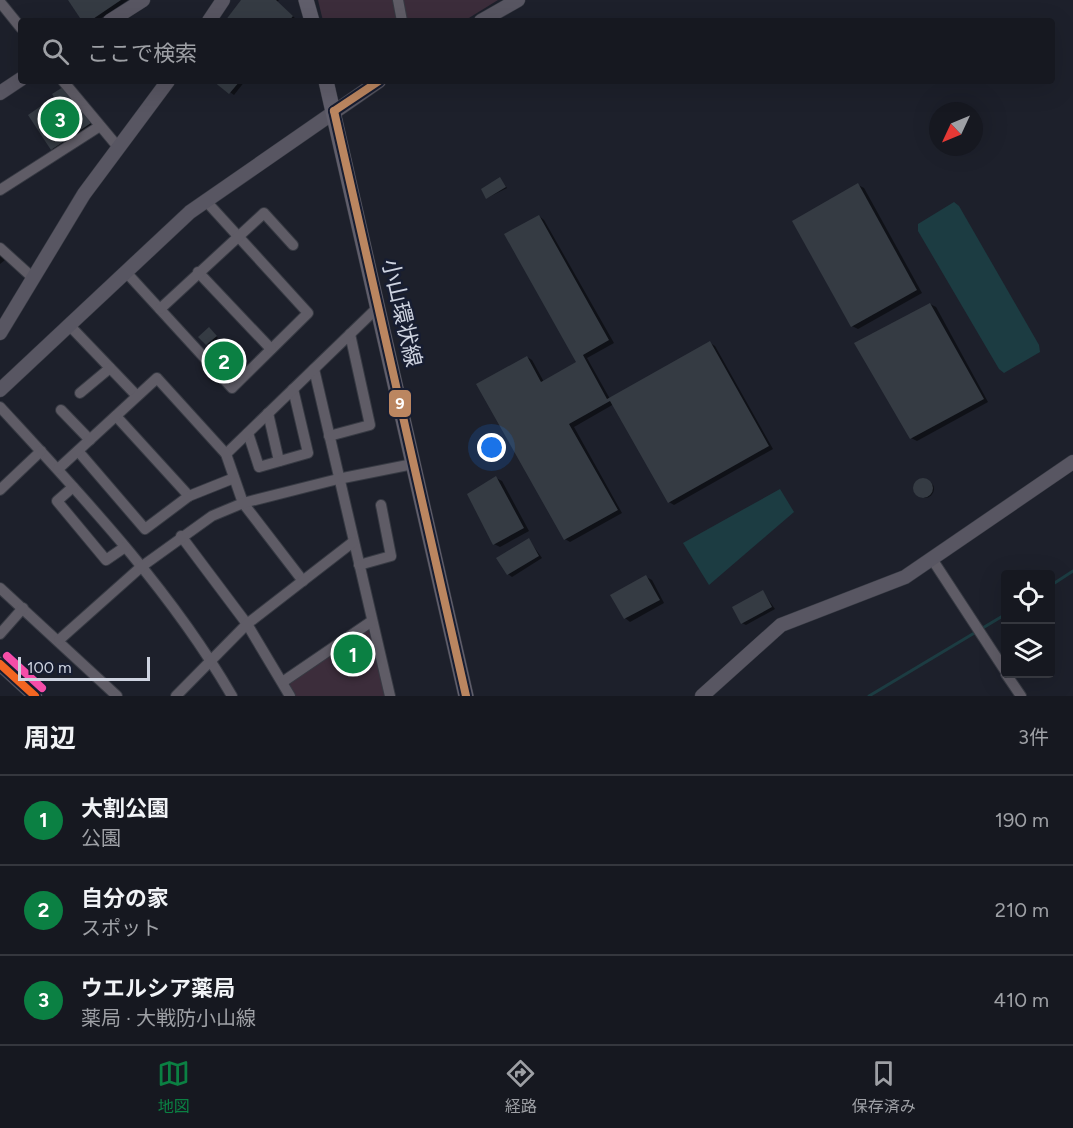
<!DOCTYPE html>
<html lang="ja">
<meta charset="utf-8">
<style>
body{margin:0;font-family:Figtree,"Noto Sans JP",sans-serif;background:#23252d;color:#f1f3f6}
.controls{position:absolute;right:18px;bottom:18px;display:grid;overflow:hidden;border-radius:6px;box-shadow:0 6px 24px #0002}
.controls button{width:54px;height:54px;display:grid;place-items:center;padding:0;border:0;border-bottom:2px solid #35373e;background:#161820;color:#f1f3f6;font:30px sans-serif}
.compass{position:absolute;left:929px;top:102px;width:54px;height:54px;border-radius:50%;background:#161820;box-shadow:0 6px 24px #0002;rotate:226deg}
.scale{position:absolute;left:18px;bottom:15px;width:132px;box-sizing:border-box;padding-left:6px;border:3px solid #ced3e0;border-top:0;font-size:16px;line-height:21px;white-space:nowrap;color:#ced3e0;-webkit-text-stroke:4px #171d31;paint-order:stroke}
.you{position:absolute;left:492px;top:448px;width:21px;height:21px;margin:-15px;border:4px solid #fff;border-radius:50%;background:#1a73e8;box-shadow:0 0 0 9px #1a73e833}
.badge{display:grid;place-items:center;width:39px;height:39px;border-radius:50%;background:#0b8043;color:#fff;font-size:20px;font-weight:700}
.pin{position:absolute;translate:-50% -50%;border:3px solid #fff;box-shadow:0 2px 6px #0006}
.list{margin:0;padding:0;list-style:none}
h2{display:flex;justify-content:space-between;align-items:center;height:78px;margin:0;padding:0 24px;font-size:26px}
h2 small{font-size:20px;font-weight:400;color:#9ea0a5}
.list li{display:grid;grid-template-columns:39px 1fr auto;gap:18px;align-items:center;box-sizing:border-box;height:90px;padding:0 24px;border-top:2px solid #35373e}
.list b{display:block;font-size:22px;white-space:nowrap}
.list p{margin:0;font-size:20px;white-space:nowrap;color:#9ea0a5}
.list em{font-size:20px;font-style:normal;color:#9ea0a5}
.icon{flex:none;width:33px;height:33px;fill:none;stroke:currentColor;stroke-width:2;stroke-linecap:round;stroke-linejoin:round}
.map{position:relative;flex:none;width:1073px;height:696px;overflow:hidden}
.search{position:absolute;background:#161820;box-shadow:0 6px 24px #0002;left:18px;right:18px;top:18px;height:66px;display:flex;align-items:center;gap:15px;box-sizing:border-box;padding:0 21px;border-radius:6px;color:#9ea0a5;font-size:22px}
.sheet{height:348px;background:#161820}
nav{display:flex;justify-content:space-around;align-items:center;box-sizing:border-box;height:84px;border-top:2px solid #35373e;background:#161820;font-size:16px;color:#9ea0a5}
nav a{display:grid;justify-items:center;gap:3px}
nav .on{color:#0b8043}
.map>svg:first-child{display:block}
.green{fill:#3c2d3b}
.water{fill:#1c3c42}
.shadow{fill:#0007}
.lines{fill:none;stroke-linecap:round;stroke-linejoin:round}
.stream{stroke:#1c3c42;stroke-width:3}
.building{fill:#353b43}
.street-casing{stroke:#373a43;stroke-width:12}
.secondary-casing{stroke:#373a43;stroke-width:15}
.primary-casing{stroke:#373a43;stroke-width:16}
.street{stroke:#5f5c66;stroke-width:10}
.secondary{stroke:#585662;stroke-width:14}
.primary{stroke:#605e6b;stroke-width:15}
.bus-1-casing{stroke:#171d31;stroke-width:12}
.bus-2-casing{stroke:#171d31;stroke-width:12}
.bus-3-casing{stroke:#171d31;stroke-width:12}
.bus-1{stroke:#bb8660;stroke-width:8}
.bus-2{stroke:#f26522;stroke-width:8}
.bus-3{stroke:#f54da8;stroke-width:8}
.labels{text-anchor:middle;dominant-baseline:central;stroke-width:5;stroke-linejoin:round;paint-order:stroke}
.street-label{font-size:22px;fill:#ced3e0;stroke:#171d31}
.line-badge{stroke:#171d31;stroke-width:2}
.badge-label{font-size:16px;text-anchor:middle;font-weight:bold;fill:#fff}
</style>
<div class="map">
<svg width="1073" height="696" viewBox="0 0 1073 696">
<rect width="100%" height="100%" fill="#1d202b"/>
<g class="green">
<path d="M318 0H498L464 21H323Z"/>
<path d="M370 625 387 693 384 696H293L287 682Z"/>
</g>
<g class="water">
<path d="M954 202 959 206 1039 345 1040 352 1004 373 999 369 918 231V224Z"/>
<path d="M780 489 794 512 709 585 683 543Z"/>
</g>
<g class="shadow">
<path d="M70 0H128L97 21H84Z"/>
<path d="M243 0H279L277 2 296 19 294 21H227Z"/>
<path d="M215 81H245L234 95Z"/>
<path d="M67 91 94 125 56 151 52 149Z"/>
<path d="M500 179 507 188 487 198Z"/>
<path d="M858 185 864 188 922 293 858 329 852 326Z"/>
<path d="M539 216 544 220 614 343 587 358 610 399 710 343 715 346 773 449 674 505 669 502 614 404 574 427 622 513 570 542 565 539 527 357 532 360 544 382 578 363Z"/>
<path d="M0 255 5 260 0 264Z"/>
<path d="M930 304 936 307 988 402 917 441 911 438Z"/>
<path d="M211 330 218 338 209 345 201 337Z"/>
<path d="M226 355 234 363 227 370 225 368Z"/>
<path d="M496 478 502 481 529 531 500 547 494 544Z"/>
<circle cx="925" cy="489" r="9"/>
<path d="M529 540 542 558 512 577 508 574Z"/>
<path d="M646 577 652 580 664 603 630 622 625 618Z"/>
<path d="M763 592 775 609 746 625 742 623Z"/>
</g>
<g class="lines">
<g class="stream">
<path d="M1050 586 1073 571"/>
<path d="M981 629 1006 614"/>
<path d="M869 696 976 632"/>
</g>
</g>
<g class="building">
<path d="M68 0H121L90 21H82Z"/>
<path d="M241 0H276L293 16 289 21H225Z"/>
<path d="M213 81H240L229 94Z"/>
<path d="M63 87 91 123 51 150 28 115 54 97 52 94Z"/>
<path d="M500 177 506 187 486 199 481 189Z"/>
<path d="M858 183 917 290 851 327 792 221Z"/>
<path d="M539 215 609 340 583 355 607 399 710 341 769 446 668 503 610 401 569 424 618 510 564 540 476 384 527 356 541 382 576 362 504 234Z"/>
<path d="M930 303 984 399 910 439 854 343Z"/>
<path d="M209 327 217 336 206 345 198 337Z"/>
<path d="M224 352 233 361 224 370 215 360Z"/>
<path d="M496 476 524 528 493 545 467 494Z"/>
<circle cx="923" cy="488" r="10"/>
<path d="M529 538 539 556 507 575 496 558Z"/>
<path d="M646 575 660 600 624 619 610 595Z"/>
<path d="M763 590 772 607 741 624 732 607Z"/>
</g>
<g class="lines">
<defs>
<g id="street">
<path d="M398 0 402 21"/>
<path d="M0 2 21 28"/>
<path d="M63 81 118 147"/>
<path d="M0 190 100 126"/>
<path d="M0 248 32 277"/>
<path d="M125 271 232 388 308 313 205 200"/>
<path d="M198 272 271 349"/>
<path d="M160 309 264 213 293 245"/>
<path d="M69 325 137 396"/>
<path d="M314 369 390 696"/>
<path d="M80 393 110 368"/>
<path d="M0 407C83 497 170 589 232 696"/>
<path d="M61 410 90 440"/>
<path d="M268 413 279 461"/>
<path d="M116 416 189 496"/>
<path d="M248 433 259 467 308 453 293 389"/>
<path d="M329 436 370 425 350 334"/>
<path d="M78 451 145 529 189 496 234 478"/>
<path d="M226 454 377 308"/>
<path d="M58 469 157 378 226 454 243 503 303 581"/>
<path d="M73 487 57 501 106 560 125 547"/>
<path d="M0 490 41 451"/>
<path d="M181 536 247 624 290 696"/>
<path d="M932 559 1006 672"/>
<path d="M359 565 391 556 381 505"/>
<path d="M0 588 117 696"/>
<path d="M0 634 23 608"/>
<path d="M59 640 141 567 212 516 243 503 338 479 413 464"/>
<path d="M1006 674 1021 696"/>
<path d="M284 681 372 621"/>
<path d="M176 696 247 624 353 542"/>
</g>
<g id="secondary">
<path d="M110 21 143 0"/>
<path d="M209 21 223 0"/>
<path d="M481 21 518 0"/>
<path d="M0 93 21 79"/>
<path d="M0 333 84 194 168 81"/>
<path d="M0 390 190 212 379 81"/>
<path d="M0 664 35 696"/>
<path d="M702 696 781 625 905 577 1073 462"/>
</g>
<g id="primary">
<path d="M306 0 312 21"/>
<path d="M326 81 466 696"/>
</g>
</defs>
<use href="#street" class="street-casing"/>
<use href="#secondary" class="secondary-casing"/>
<use href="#primary" class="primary-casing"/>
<use href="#street" class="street"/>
<use href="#secondary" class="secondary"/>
<use href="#primary" class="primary"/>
<defs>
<g id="bus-1">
<path d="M334 111 466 696"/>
<path d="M334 111 379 81"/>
</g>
<path id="bus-2" d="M0 664 35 696"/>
<path id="bus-3" d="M7 656 42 688"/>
</defs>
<use href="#bus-1" class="bus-1-casing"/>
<use href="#bus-2" class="bus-2-casing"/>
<use href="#bus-3" class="bus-3-casing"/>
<use href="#bus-1" class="bus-1"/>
<use href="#bus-2" class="bus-2"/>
<use href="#bus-3" class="bus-3"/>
</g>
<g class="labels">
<g class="street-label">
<text transform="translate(402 313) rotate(77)">小山環状線</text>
</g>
</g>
<rect class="line-badge" x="388" y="389" width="24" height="29" rx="6" fill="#bb8660"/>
<g class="badge-label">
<text x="400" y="409">9</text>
</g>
</svg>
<div class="controls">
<button><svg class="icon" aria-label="locate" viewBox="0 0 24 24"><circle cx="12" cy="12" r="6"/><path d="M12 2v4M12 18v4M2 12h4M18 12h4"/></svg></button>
<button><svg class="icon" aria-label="layers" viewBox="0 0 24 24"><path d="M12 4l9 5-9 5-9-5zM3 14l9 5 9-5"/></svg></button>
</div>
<svg class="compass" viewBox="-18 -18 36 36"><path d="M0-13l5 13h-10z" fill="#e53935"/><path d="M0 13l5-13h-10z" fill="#9ea0a5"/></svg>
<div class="scale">100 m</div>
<div class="you"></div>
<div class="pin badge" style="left:353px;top:654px">1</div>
<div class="pin badge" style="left:224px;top:361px">2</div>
<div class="pin badge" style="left:60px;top:119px">3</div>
<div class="search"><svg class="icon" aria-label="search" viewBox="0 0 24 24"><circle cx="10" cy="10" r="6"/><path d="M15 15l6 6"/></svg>ここで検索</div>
</div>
<section class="sheet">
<h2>周辺<small>3件</small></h2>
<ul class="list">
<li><span class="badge">1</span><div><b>大割公園</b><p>公園</p></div><em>190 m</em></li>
<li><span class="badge">2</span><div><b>自分の家</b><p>スポット</p></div><em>210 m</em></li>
<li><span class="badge">3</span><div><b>ウエルシア薬局</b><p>薬局 · 大戦防小山線</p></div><em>410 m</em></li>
</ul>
</section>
<nav>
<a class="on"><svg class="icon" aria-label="map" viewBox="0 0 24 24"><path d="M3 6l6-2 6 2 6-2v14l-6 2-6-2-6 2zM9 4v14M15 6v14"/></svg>地図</a>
<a><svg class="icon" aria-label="directions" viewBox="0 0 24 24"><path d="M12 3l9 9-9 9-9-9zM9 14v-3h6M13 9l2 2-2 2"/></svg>経路</a>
<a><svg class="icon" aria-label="saved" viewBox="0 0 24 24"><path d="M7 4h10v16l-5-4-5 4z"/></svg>保存済み</a>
</nav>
